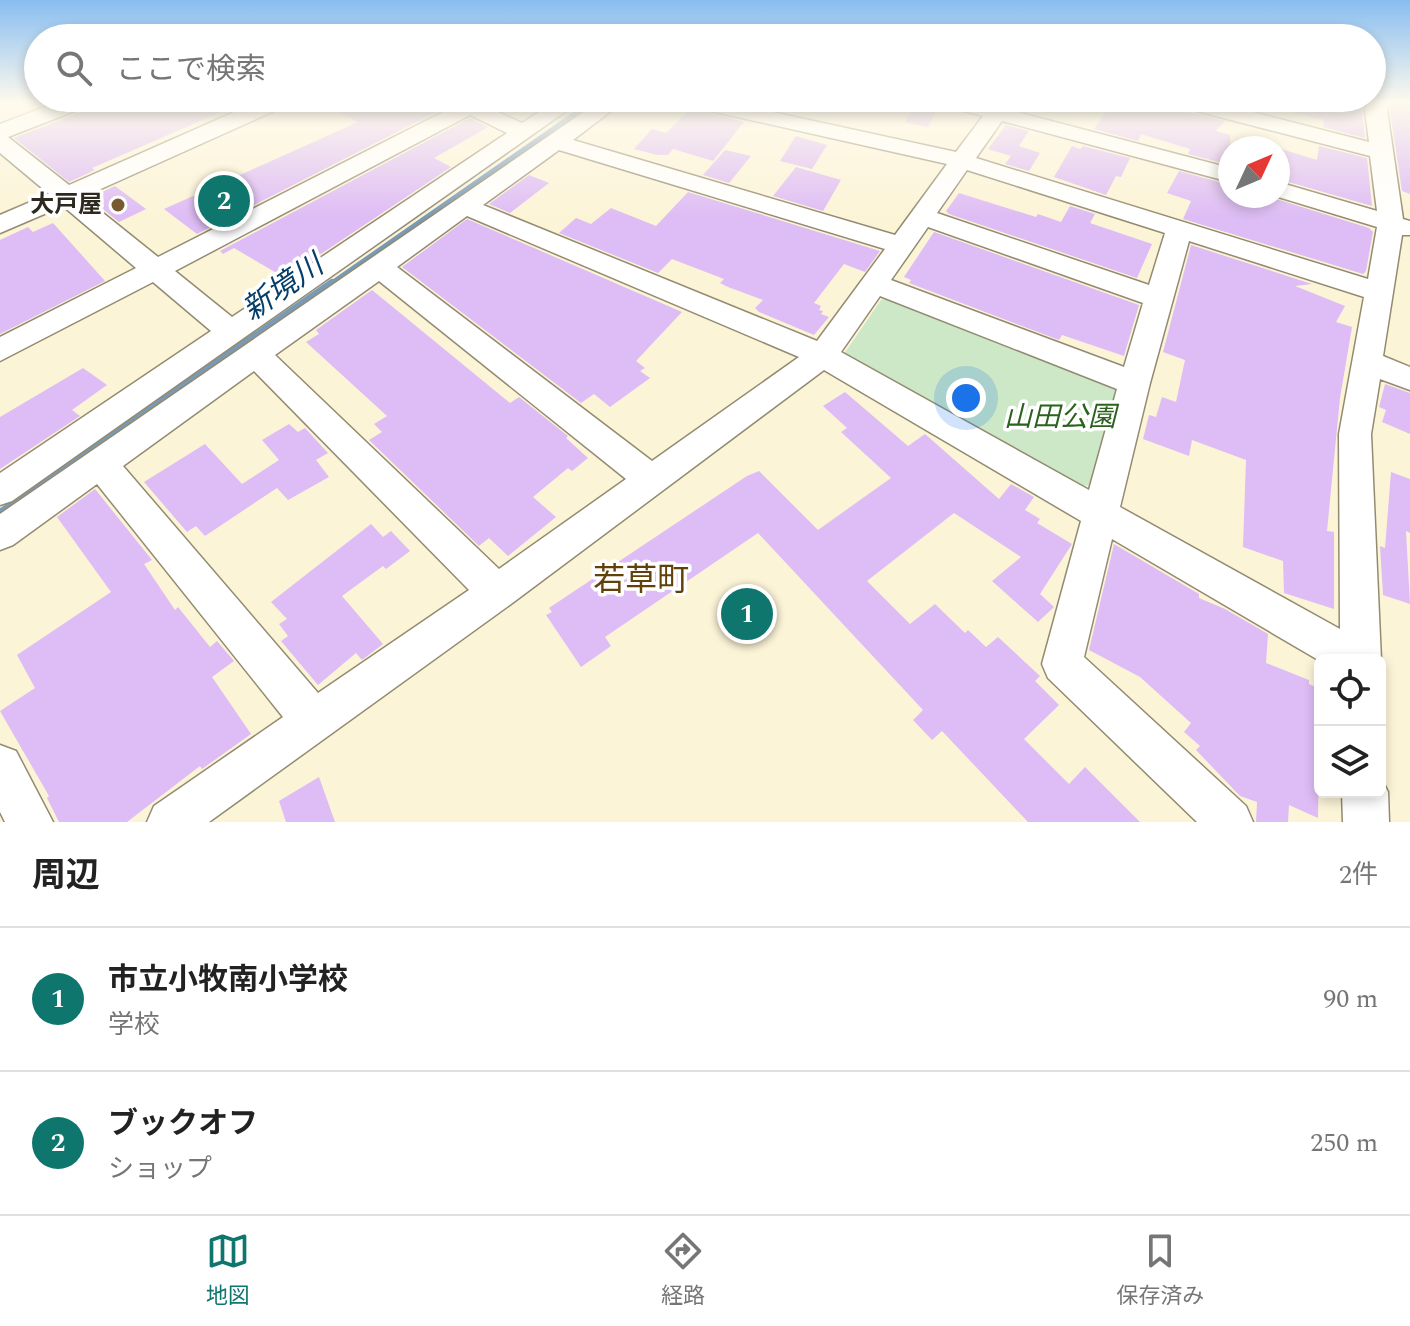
<!DOCTYPE html>
<html lang="ja">
<meta charset="utf-8">
<style>
body{margin:0;font-family:Spectral,"Noto Sans JP",serif;background:#f2f2f2;color:#222}
.controls{position:absolute;right:24px;bottom:24px;display:grid;overflow:hidden;border-radius:12px;box-shadow:0 4px 12px #0003}
.controls button{width:72px;height:72px;display:grid;place-items:center;padding:0;border:0;border-bottom:2px solid #e0e0e0;background:#fff;color:#222;font:40px sans-serif}
.compass{position:absolute;left:1218px;top:136px;width:72px;height:72px;border-radius:50%;background:#fff;box-shadow:0 4px 12px #0003;rotate:46deg}
.you{position:absolute;left:966px;top:398px;width:28px;height:28px;margin:-20px;border:6px solid #fff;border-radius:50%;background:#1a73e8;box-shadow:0 0 0 12px #1a73e833}
.badge{display:grid;place-items:center;width:52px;height:52px;border-radius:50%;background:#0f766e;color:#fff;font-size:26px;font-weight:700}
.pin{position:absolute;translate:-50% -50%;border:4px solid #fff;box-shadow:0 2px 8px #0006}
.list{margin:0;padding:0;list-style:none}
h2{display:flex;justify-content:space-between;align-items:center;height:104px;margin:0;padding:0 32px;font-size:34px}
h2 small{font-size:26px;font-weight:400;color:#767676}
.list li{display:grid;grid-template-columns:52px 1fr auto;gap:24px;align-items:center;box-sizing:border-box;height:144px;padding:0 32px;border-top:2px solid #e0e0e0}
.list b{display:block;font-size:30px;white-space:nowrap}
.list p{margin:0;font-size:26px;white-space:nowrap;color:#767676}
.list em{font-size:26px;font-style:normal;color:#767676}
.icon{flex:none;width:44px;height:44px;fill:none;stroke:currentColor;stroke-width:2;stroke-linecap:round;stroke-linejoin:round}
.map{position:relative;flex:none;width:1410px;height:822px;overflow:hidden}
.search{position:absolute;background:#fff;box-shadow:0 4px 12px #0003;left:24px;right:24px;top:24px;height:88px;display:flex;align-items:center;gap:20px;box-sizing:border-box;padding:0 28px;border-radius:44px;color:#767676;font-size:30px}
.sheet{height:392px;background:#fff}
nav{display:flex;justify-content:space-around;align-items:center;box-sizing:border-box;height:112px;border-top:2px solid #e0e0e0;background:#fff;font-size:22px;color:#767676}
nav a{display:grid;justify-items:center;gap:4px}
nav .on{color:#0f766e}
.map>svg:first-child{display:block}
.green{fill:#cce8c7}
.lines{fill:none;stroke-linecap:round;stroke-linejoin:round}
.stream-far1{stroke:#789ab9;stroke-width:6}
.stream{stroke:#789ab9;stroke-width:8}
.building{fill:#debcf5}
.minor-casing{stroke:#938b71;stroke-width:3}
.minor{fill:#fff;fill-rule:evenodd}
.poi-dot{fill:#79592f;stroke:#fff;stroke-width:3}
.labels{text-anchor:middle;dominant-baseline:central;stroke-width:7;stroke-linejoin:round;paint-order:stroke}
.far-poi-label{font-size:24px;font-weight:bold;fill:#2c291e;stroke:#fff;text-anchor:end}
.park-label{font-size:28px;font-style:italic;fill:#2b631e;stroke:#fff}
.water-label{font-size:30px;font-style:italic;fill:#043e69;stroke:#fff}
.quarter-label{font-size:32px;fill:#62400a;stroke:#fff}
</style>
<div class="map">
<svg width="1410" height="822" viewBox="0 0 1410 822">
<rect width="100%" height="100%" fill="#fcf4d7"/>
<path class="green" d="M891 298 1112 383 1120 392 1094 485 1081 486 844 354 881 300Z"/>
<g class="lines">
<path class="stream-far1" d="M330 285 593 102"/>
<path class="stream" d="M0 513 332 283"/>
</g>
<g class="building">
<path d="M91 102H244L92 168 95 170 69 182 14 138 86 110Z"/>
<path d="M320 102H442L448 106 197 234 164 209 358 122Z"/>
<path d="M1113 102H1175L1180 110 1225 121 1216 131 1230 135V165L1188 154 1190 149 1141 134 1138 141 1094 129Z"/>
<path d="M1281 102H1365L1362 110 1365 138 1323 127 1324 120 1280 109Z"/>
<path d="M1393 102H1410V194L1402 191 1390 110Z"/>
<path d="M915 104 937 108 928 127 905 122Z"/>
<path d="M691 108 744 122 713 161 673 149 668 155H657L634 149 652 129 666 133Z"/>
<path d="M470 118 488 127 434 158 451 167 285 278 234 248 223 254 220 251Z"/>
<path d="M1006 125 1029 131 1019 146 1040 153 1029 171 1005 164 1011 156 988 149Z"/>
<path d="M796 136 827 145 812 169 780 161Z"/>
<path d="M1072 146 1080 149 1083 146 1130 158 1121 177 1116 176 1106 195 1054 177Z"/>
<path d="M1319 146 1367 158 1372 206 1278 179V148L1317 160Z"/>
<path d="M725 150 751 156 729 183 703 175Z"/>
<path d="M796 167 841 180 823 211 773 196Z"/>
<path d="M1179 171 1230 185V196L1260 204 1273 198 1369 228 1373 232 1366 271 1363 274 1183 219 1191 201 1167 193Z"/>
<path d="M529 175 549 183 510 213 489 204Z"/>
<path d="M115 186 146 209 119 222 89 198Z"/>
<path d="M688 192 880 251 865 272 844 264 814 303 821 306 819 310 823 311 821 314 829 317 814 335 759 312 755 308 763 300 728 287 720 283 724 279 672 259 658 273 559 233 576 218 591 224 611 208 656 226Z"/>
<path d="M959 193 1036 217 1038 214 1061 222 1070 206 1095 214 1090 223 1152 244 1137 278 949 214 946 211Z"/>
<path d="M467 219 682 312 636 361 645 368 640 371 650 378 610 407 594 394 581 403 402 267Z"/>
<path d="M53 223 105 281 0 334V240L28 227 33 232Z"/>
<path d="M934 232 1139 305 1124 356 1062 335 1059 340 909 283 911 280 904 277Z"/>
<path d="M1191 245 1312 284 1295 286 1345 306 1336 322 1352 327 1340 398 1327 531 1334 532V609L1284 593 1283 561 1243 547 1246 460 1192 440 1189 456 1143 439 1149 415 1156 417 1162 397 1176 402 1185 360 1163 352Z"/>
<path d="M372 290 510 403 519 397 568 436 566 438 588 458 572 471 568 468 533 497 556 517 508 556 489 538 479 546 369 440 382 432 374 424 387 416 306 342 319 334 316 330Z"/>
<path d="M83 368 107 385 72 410 80 416 0 469V417Z"/>
<path d="M1385 384 1410 393V434L1382 422 1386 410 1379 407Z"/>
<path d="M845 392 908 446 925 434 999 499 1011 484 1034 497 1025 510 1040 519 1037 523 1072 544 1040 594 1054 607 1038 622 992 581 1021 557 954 513 867 581 910 624 935 604 965 633 968 630 986 647 998 637 1040 676 1035 681 1059 705 1024 739 1069 784 1085 767 1140 822H1028L942 731 932 740 913 720 923 710 758 533 605 637 611 646 581 667 546 615 552 612 549 608 747 476 759 471 818 530 891 478 841 432 847 428 823 406Z"/>
<path d="M289 424 298 432 305 428 328 453 316 460 329 477 288 500 277 488 205 536 196 526 187 532 144 482 205 444 242 484 279 460 262 440Z"/>
<path d="M1391 472 1410 479V533L1406 531 1410 604 1383 595 1380 546 1385 548Z"/>
<path d="M95 489 152 560 144 564 175 610 178 607 210 647 217 641 234 661 212 677 251 734 202 769 200 766 127 822H59L47 798 49 796 0 711 35 688 17 655 111 592 57 517Z"/>
<path d="M371 524 383 537 391 531 410 551 386 569 383 566 342 596 383 644 362 660 356 653 318 685 281 641 288 636 279 624 287 619 271 602Z"/>
<path d="M1114 544 1199 594V598L1225 609 1268 634 1266 663 1309 680V684L1320 689 1318 818 1289 805 1288 822H1256L1257 802 1240 796 1196 750 1200 746 1184 732 1191 723 1140 677 1089 650Z"/>
<path d="M319 777 335 822H286L279 801Z"/>
</g>
<g class="lines">
<defs>
<g id="minor">
<path d="M58 102H88L85 107 8 137 69 185 257 102H286L283 107 83 197 158 257 453 107 448 102H476L522 123 554 102H579L12 501 0 505V473L211 331 153 282 0 361V337L136 268 63 206 0 233V215L49 194 0 153V124ZM470 115 507 133 232 317 175 271Z"/>
<path d="M598 102H623L573 140 895 235 947 164 697 108 686 102H726L956 152 983 116 948 107 945 102 991 105 993 102H1015L1009 110 1230 168V182L1002 121 976 158 1368 279 1377 227 1275 196H1278V182L1377 211 1370 156 1181 107 1178 102H1214L1369 142 1365 110 1368 102H1390L1387 110 1403 219 1410 221V235H1402L1383 356 1410 367V390L1380 379 1371 434 1381 660 1380 663V660L1320 661 1112 539 1084 657 1246 806 1253 822H1197L1048 678 1042 664 1081 521 824 370 511 604 209 822H147L154 806 283 717 97 484 13 545 0 550V514ZM559 150 885 249 817 341 483 205ZM967 170 1165 233 1149 285 937 213ZM467 216 799 357 652 461 397 267ZM928 227 1143 303 1124 367 891 280ZM1189 241 1364 297 1339 434 1340 629 1120 507 1150 383ZM379 281 626 479 499 569 275 355ZM880 296 1117 389 1089 490 841 352ZM254 371 469 590 318 693 123 466Z"/>
<path d="M0 745 16 751 53 822H5L0 812Z"/>
<path d="M1380 776 1388 792 1389 822H1343L1342 792H1380Z"/>
</g>
</defs>
<use href="#minor" class="minor-casing"/>
<use href="#minor" class="minor"/>
</g>
<linearGradient id="sky" x2="0" y2="1"><stop stop-color="#88bdf0"/><stop offset="0.47" stop-color="#fefaed"/><stop offset="1" stop-color="#fefaed" stop-opacity="0"/></linearGradient>
<rect width="1410" height="217" fill="url(#sky)"/>
<circle class="poi-dot" cx="118" cy="205" r="8"/>
<g class="labels">
<g class="far-poi-label">
<text x="102" y="205">大戸屋</text>
</g>
<g class="park-label">
<text x="1060" y="417">山田公園</text>
</g>
<g class="water-label">
<text transform="translate(283 288) rotate(-35)">新境川</text>
</g>
<g class="quarter-label">
<text x="641" y="580">若草町</text>
</g>
</g>
</svg>
<div class="controls">
<button><svg class="icon" aria-label="locate" viewBox="0 0 24 24"><circle cx="12" cy="12" r="6"/><path d="M12 2v4M12 18v4M2 12h4M18 12h4"/></svg></button>
<button><svg class="icon" aria-label="layers" viewBox="0 0 24 24"><path d="M12 4l9 5-9 5-9-5zM3 14l9 5 9-5"/></svg></button>
</div>
<svg class="compass" viewBox="-18 -18 36 36"><path d="M0-13l5 13h-10z" fill="#e53935"/><path d="M0 13l5-13h-10z" fill="#767676"/></svg>
<div class="you"></div>
<div class="pin badge" style="left:747px;top:614px">1</div>
<div class="pin badge" style="left:224px;top:201px">2</div>
<div class="search"><svg class="icon" aria-label="search" viewBox="0 0 24 24"><circle cx="10" cy="10" r="6"/><path d="M15 15l6 6"/></svg>ここで検索</div>
</div>
<section class="sheet">
<h2>周辺<small>2件</small></h2>
<ul class="list">
<li><span class="badge">1</span><div><b>市立小牧南小学校</b><p>学校</p></div><em>90 m</em></li>
<li><span class="badge">2</span><div><b>ブックオフ</b><p>ショップ</p></div><em>250 m</em></li>
</ul>
</section>
<nav>
<a class="on"><svg class="icon" aria-label="map" viewBox="0 0 24 24"><path d="M3 6l6-2 6 2 6-2v14l-6 2-6-2-6 2zM9 4v14M15 6v14"/></svg>地図</a>
<a><svg class="icon" aria-label="directions" viewBox="0 0 24 24"><path d="M12 3l9 9-9 9-9-9zM9 14v-3h6M13 9l2 2-2 2"/></svg>経路</a>
<a><svg class="icon" aria-label="saved" viewBox="0 0 24 24"><path d="M7 4h10v16l-5-4-5 4z"/></svg>保存済み</a>
</nav>
